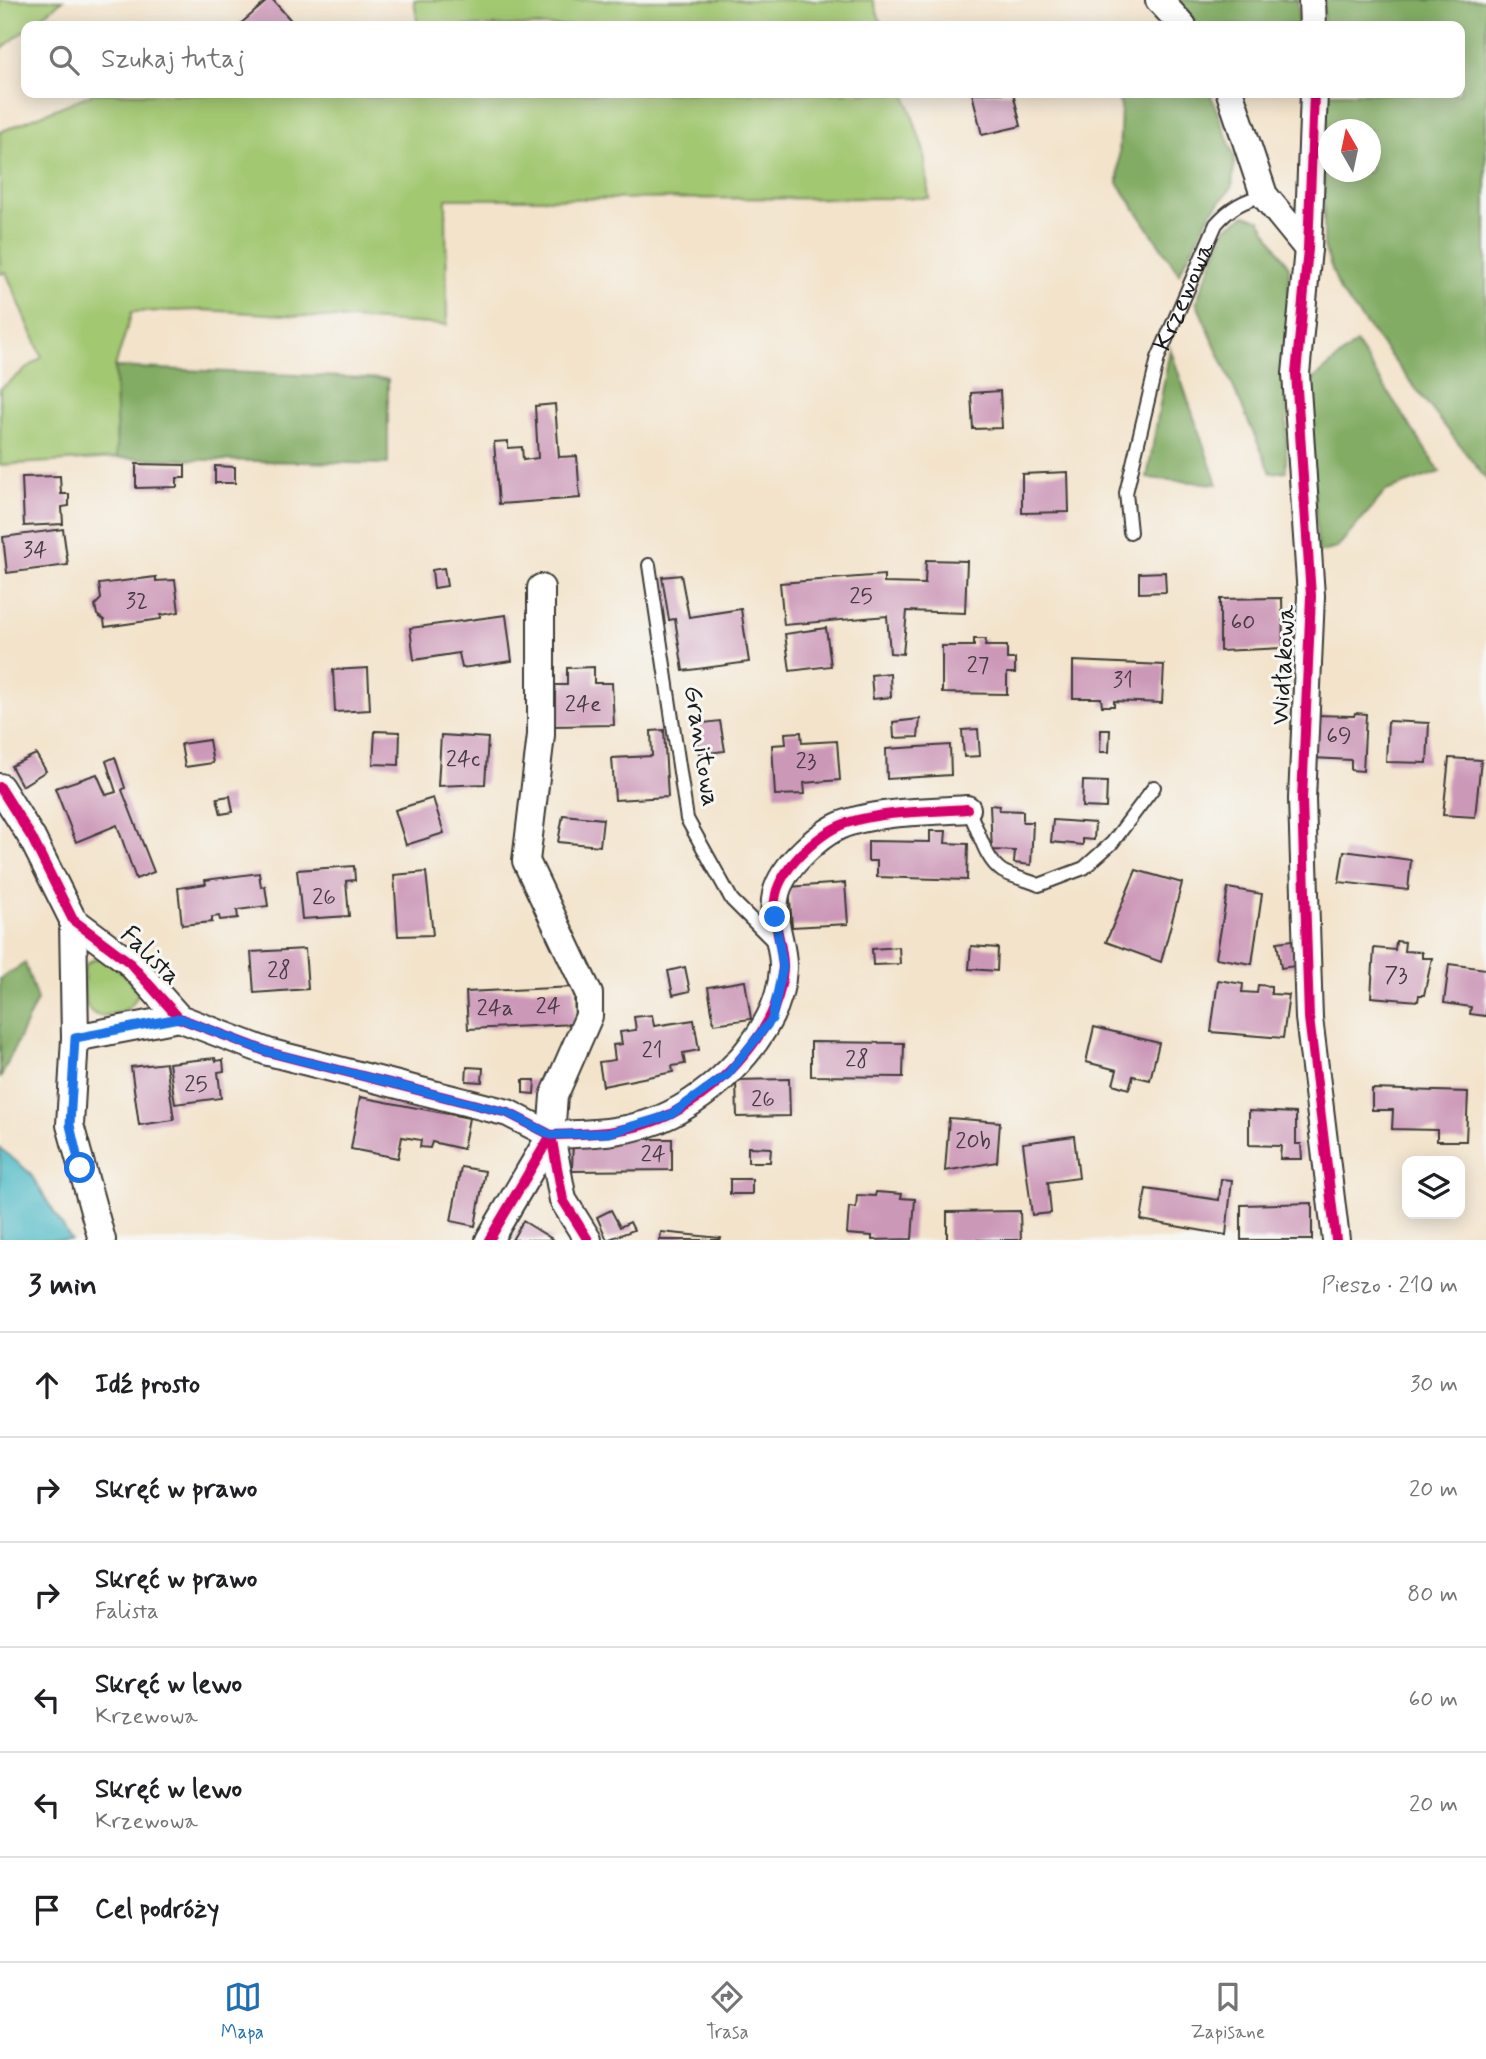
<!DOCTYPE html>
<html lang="pl">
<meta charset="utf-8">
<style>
body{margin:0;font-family:Mynerve,sans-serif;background:#f6f6f6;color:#202124}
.controls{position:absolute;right:21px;bottom:21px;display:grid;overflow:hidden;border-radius:14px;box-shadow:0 4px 18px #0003}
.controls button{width:63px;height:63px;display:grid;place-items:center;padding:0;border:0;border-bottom:2px solid #e0e0e0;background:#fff;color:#202124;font:35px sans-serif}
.compass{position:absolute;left:1318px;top:119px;width:63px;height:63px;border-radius:50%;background:#fff;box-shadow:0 4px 18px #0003;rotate:351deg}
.stop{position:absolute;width:21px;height:21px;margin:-16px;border:5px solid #1a73e8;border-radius:50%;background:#fff}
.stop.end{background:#1a73e8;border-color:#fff;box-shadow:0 2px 7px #0008}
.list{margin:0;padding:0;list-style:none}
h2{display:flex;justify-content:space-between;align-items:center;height:91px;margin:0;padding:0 28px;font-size:30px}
h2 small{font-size:23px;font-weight:400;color:#757577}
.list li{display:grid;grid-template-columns:46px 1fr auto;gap:21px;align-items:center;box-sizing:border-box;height:105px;padding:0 28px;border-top:2px solid #e0e0e0}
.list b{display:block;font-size:26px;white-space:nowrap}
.list p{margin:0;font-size:23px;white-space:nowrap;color:#757577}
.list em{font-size:23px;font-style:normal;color:#757577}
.icon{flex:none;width:38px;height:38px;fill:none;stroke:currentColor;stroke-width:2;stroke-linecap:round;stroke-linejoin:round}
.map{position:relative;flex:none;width:1486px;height:1240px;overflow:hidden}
.search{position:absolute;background:#fff;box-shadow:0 4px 18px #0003;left:21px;right:21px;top:21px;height:77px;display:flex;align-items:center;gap:18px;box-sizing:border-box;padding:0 24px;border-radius:14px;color:#757577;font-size:26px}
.sheet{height:721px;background:#fff}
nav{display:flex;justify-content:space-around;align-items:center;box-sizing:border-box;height:98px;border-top:2px solid #e0e0e0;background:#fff;font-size:19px;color:#757577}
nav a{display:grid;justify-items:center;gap:4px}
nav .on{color:#1f6fb2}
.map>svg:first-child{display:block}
.green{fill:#a3c872;stroke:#607247;stroke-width:2}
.forest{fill:#82ac64;stroke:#4f6440;stroke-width:2;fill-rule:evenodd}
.water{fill:#4ab8c5;stroke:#336a70;stroke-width:2}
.building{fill:#cc98b8}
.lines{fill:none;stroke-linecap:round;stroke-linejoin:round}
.service-casing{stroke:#3c3a36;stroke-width:16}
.minor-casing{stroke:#3c3a36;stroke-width:30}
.service{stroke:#fff;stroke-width:12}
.minor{stroke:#fff;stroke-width:26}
.cycleway-casing{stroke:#f6f6f2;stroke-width:15}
.cycleway{stroke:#d6006c;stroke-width:10}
.route{stroke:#1a73e8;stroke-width:9}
.labels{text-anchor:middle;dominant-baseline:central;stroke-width:6;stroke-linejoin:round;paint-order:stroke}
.number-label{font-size:23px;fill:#483b43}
.street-label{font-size:26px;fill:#1c1c1c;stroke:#f6f6f2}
</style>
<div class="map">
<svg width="1486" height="1240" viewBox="0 0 1486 1240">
<rect width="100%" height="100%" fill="#f6f6f2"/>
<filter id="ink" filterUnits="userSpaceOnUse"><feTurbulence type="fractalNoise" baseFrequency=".0143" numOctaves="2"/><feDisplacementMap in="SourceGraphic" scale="14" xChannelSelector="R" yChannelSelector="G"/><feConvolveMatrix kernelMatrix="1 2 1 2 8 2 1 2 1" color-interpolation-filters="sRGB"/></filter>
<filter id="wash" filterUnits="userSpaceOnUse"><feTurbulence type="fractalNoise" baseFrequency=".00686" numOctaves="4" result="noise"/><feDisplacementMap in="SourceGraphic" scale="28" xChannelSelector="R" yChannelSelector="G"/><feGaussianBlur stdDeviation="1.57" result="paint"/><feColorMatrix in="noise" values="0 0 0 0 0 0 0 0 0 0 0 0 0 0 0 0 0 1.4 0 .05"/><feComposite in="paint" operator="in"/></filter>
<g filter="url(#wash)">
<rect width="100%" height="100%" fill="#f3e3cb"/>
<g class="green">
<path d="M0 0H63L0 50Z"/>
<path d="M414 0H873L882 26H418Z"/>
<path d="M94 93 391 97 393 93H905L924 152 929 198 446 199 447 325 203 310 132 312 115 367 117 458 0 465V389L42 357 6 272 0 274V132Z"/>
<path d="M98 958C116 964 129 977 138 993 135 1003 130 1009 120 1012 92 1022 83 1011 84 984 85 979 83 972 85 967 87 961 93 960 98 958Z"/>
</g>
<g class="forest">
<path d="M1178 0H1298V26H1199Z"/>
<path d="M1323 0H1486V479L1340 291 1324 247V93H1460V26H1324ZM1328 130H1370V172H1328Z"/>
<path d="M1116 93H1210L1235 158 1232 187 1210 214 1179 274 1118 183 1121 107Z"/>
<path d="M1245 215 1260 220 1289 267 1286 471 1271 473 1196 302 1226 228Z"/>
<path d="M1356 343 1440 472 1386 491 1337 548 1318 553 1308 384Z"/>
<path d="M1170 348 1217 484 1147 478Z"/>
<path d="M115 367 388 379V464L117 458Z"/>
<path d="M25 963 37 1000 0 1079V979Z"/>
</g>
<path class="water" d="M0 1148 30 1173 71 1240H0Z"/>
<g id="blocks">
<g class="building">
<path d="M268 0H273L295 25 238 26Z"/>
<path d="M972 93H1013L1021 126 982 135Z"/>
<path d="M1000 391 1002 428 973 429 971 393Z"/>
<path d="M555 404 559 457 577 456 580 498 499 504 494 442 508 441V448L522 447 523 460 538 458 535 406Z"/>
<path d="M136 464 185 465V478H177V487L136 488Z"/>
<path d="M215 466 235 467V483H215Z"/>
<path d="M1068 472 1069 512 1022 513V474Z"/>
<path d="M60 476 61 494H69V506L62 507 63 524 24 526 22 477Z"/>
<path d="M63 529 68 565 7 573 3 537Z"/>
<path d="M926 560 967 561 965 613 907 611 903 654 890 653 887 616 784 625 780 583 884 575V583L925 584Z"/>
<path d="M444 568 447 586 434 588 432 570Z"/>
<path d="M1165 572 1166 592 1139 593V573Z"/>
<path d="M681 575 689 617 741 609 749 662 683 671 675 619 669 620 662 577Z"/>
<path d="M156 577V581L175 580 179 612 161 615V619L105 627 104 620 97 615 95 605 101 599 99 584Z"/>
<path d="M1282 598 1283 648 1220 651V599Z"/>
<path d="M506 615 512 661 462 668 459 653 414 660 410 628Z"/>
<path d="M826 628 831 666 790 671 785 634Z"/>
<path d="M974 639H986L985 646H1007V659H1015V673H1007V694L942 693V646H974Z"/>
<path d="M1073 661 1164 665 1162 703 1114 701V706H1102L1101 698H1073Z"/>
<path d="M594 667V683H612L614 725 553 726 551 685H567V668Z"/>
<path d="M368 668 370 710 335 712 333 670Z"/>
<path d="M890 673 891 697 873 699 871 675Z"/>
<path d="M1355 713 1366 714 1363 771 1351 770V760L1313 758 1314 715 1354 716Z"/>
<path d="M920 719 918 737 894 738 893 722Z"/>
<path d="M720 721 725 751 699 754 695 724Z"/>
<path d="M1388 721 1429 723 1427 763 1386 762Z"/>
<path d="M978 729 980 756 964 757 962 730Z"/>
<path d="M664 730 668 797 615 800 612 758 652 756 651 731Z"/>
<path d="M1101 730H1110L1109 752H1100Z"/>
<path d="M375 731 400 732 399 765 373 764Z"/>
<path d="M801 732 802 743 837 741 840 780 804 783 805 794 775 795 772 745 786 744 785 733Z"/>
<path d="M441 735 488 738 485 784 438 786Z"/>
<path d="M209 740 213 763 185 767 181 744Z"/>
<path d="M950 745 951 775 887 779 886 749Z"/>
<path d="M36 754 46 771 22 786 11 766Z"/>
<path d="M115 757 125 788 122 790 154 872 136 879 117 825 76 842 55 788 97 774 106 795 116 792 106 761Z"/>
<path d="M1449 758 1481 760 1475 817 1443 815Z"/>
<path d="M1083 781 1107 782 1106 808 1082 807Z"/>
<path d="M230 796 233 812 221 814 217 798Z"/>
<path d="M433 798 444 833 406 845 395 810Z"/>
<path d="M990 805 1000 806 999 810 1023 811V822H1033L1031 865 1014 863 1015 851 992 850Z"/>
<path d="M563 815 603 819 600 846 558 842Z"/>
<path d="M1053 820 1095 823 1094 840 1083 839V845L1051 842Z"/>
<path d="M930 831H946L945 843 968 844 967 880 877 877V861H868V841L930 842Z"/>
<path d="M1344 851 1411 860 1408 890 1339 882Z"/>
<path d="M354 866 355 880 346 881 349 916 302 919 297 870Z"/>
<path d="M1136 870 1182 883 1161 962 1106 942Z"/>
<path d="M426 872 433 935 398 936 394 875Z"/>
<path d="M259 873 261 887 265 886 268 906 237 910 238 918 220 920 219 916 212 917V922L182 925 178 888 206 884 205 880Z"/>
<path d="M845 883 848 924 792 927 789 887Z"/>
<path d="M1228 888 1262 894 1252 964 1216 958Z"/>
<path d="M1292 940 1296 966 1281 968 1277 942Z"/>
<path d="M1396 941 1405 942 1404 951 1422 952V958H1432L1424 995H1419L1418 1001 1371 997 1374 948 1395 950Z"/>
<path d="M971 946 998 948 997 971 969 969Z"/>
<path d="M899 947 900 964 873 965 872 949Z"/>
<path d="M305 949 308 989 254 993 251 952Z"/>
<path d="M1449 964 1486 969V1016L1470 1014 1471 1007 1444 1003Z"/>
<path d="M685 967 690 991 673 995 668 971Z"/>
<path d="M1218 980 1243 984 1242 992 1257 993 1258 985 1271 986V994L1289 995 1283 1038 1211 1032Z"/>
<path d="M745 981 751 1019 714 1024 708 987Z"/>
<path d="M574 987 575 1024 468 1029 466 992Z"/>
<path d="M652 1015 654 1026 694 1020 699 1050 683 1053 685 1064 672 1066 673 1072 603 1086 599 1062 615 1060 613 1045 622 1044 620 1032 636 1030 634 1017Z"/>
<path d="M1094 1027 1159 1043 1150 1080 1133 1076 1129 1089 1113 1084 1117 1070 1086 1062Z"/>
<path d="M811 1042 904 1043 903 1077 811 1076Z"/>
<path d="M215 1058 216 1061 223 1060 224 1071 218 1072 221 1098 175 1104 169 1063Z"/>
<path d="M166 1063 174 1120 139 1125 131 1067Z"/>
<path d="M467 1067 483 1068 482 1082 466 1081Z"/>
<path d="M789 1079 790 1116 737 1117 736 1080Z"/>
<path d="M523 1080H535L534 1094 523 1093Z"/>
<path d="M1372 1089 1468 1092 1466 1141H1437V1130L1392 1129 1393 1110H1372Z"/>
<path d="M360 1097 469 1118 463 1149 432 1142 430 1148 420 1147 421 1140 402 1137 398 1158 351 1149Z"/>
<path d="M1249 1111 1296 1113V1144H1301L1302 1159H1280L1281 1146 1249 1145Z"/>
<path d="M949 1118 1000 1122 997 1162 945 1171Z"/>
<path d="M1074 1136 1079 1178 1048 1182 1051 1213 1032 1215 1023 1143Z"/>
<path d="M573 1139H672V1170L572 1171Z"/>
<path d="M748 1147 771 1148 770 1162H748Z"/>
<path d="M461 1167 485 1171 475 1226 451 1221Z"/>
<rect x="730" y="1179" width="22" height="15"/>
<path d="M1221 1179 1232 1180 1226 1235 1141 1220 1146 1189 1219 1200Z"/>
<path d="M876 1192 902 1194 901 1198 915 1199 912 1239 872 1240V1236L847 1234 849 1207 856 1208 857 1195 875 1196Z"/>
<path d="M1312 1203V1240H1241V1205Z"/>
<path d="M611 1210 620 1227 630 1222 634 1230 607 1240 597 1217Z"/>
<path d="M1020 1211 1021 1240H947V1212Z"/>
<path d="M523 1221 554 1240H512Z"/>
<path d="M661 1232 721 1238 720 1240H660Z"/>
</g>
</g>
</g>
<g filter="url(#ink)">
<use href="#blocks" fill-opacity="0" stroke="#3c3a36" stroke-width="2"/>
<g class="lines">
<defs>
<g id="service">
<path id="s1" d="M1130 532 1126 493 1158 358 1216 224C1231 207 1243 201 1264 195"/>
<path d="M649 565 687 819 732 900 776 944"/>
<path d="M967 809C979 827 983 858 1002 871 1012 877 1028 880 1039 885L1084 868 1112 843 1154 787"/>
</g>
<g id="minor">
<path d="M1159 0 1183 26"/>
<path d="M1312 0 1313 26"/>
<path d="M1230 93 1264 195 1308 249"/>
<path d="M1314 93 1308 249 1296 374 1311 596 1302 799 1309 1018 1336 1240"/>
<path d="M541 588V735L526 861 589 994V1016L554 1096 551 1135"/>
<path d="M0 787 32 838 73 920 129 962 179 1018 268 1052 508 1113 551 1135 563 1200 588 1240"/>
<path d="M73 920 75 1038 70 1125 102 1240"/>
<path d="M75 1038 179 1018"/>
<path d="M489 1240 551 1135C591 1134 635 1133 671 1114 722 1088 781 1028 783 968 784 944 770 920 776 894 782 867 823 829 850 822 886 811 929 812 967 809"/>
</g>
</defs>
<use href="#service" class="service-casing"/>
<use href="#minor" class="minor-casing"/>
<use href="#service" class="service"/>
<use href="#minor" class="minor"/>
<defs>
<g id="cycleway">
<path d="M1314 93 1308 249 1296 374 1311 596 1302 799 1309 1018 1336 1240"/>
<path d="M0 787 32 838 73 920 129 962 179 1018 268 1052 508 1113 551 1135 563 1200 588 1240"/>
<path d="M489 1240 551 1135C591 1134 635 1133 671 1114 722 1088 781 1028 783 968 784 944 770 920 776 894 782 867 823 829 850 822 886 811 929 812 967 809"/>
</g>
</defs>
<use href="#cycleway" class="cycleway-casing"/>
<use href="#cycleway" class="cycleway"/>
</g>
</g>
<g class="lines" filter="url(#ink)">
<path class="route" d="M80 1168 70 1125 75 1038 179 1018 268 1052 508 1113 551 1135 609 1133 670 1115 728 1074 772 1019 783 967 775 917"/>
</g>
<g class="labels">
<g class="number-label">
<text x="35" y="551">34</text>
<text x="861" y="597">25</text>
<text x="137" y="602">32</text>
<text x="1243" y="623">60</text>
<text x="978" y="666">27</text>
<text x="1123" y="681">31</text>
<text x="583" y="705">24e</text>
<text x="1339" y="737">69</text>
<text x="463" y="760">24c</text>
<text x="806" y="762">23</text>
<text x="324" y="898">26</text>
<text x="279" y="971">28</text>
<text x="1396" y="976">73</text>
<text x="548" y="1007">24</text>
<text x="495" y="1009">24a</text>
<text x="652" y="1051">21</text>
<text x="857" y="1060">28</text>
<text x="196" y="1085">25</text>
<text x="763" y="1100">26</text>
<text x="973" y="1142">20b</text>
<text x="653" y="1155">24</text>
</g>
<g class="street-label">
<text stroke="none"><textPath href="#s1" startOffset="245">Krzewowa</textPath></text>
<text transform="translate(1284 665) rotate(-87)">Widłakowa</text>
<text transform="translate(701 746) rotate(81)">Granitowa</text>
<text transform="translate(150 956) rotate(44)">Falista</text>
</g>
</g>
</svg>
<div class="controls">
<button><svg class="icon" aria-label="layers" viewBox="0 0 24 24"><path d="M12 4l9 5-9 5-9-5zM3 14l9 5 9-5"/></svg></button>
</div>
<svg class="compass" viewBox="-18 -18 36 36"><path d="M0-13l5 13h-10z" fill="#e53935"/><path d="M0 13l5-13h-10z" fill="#757577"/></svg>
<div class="stop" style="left:80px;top:1168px"></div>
<div class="stop end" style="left:775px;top:917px"></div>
<div class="search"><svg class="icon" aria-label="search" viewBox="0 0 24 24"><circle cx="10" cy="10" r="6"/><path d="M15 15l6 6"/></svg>Szukaj tutaj</div>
</div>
<section class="sheet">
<h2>3 min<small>Pieszo · 210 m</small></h2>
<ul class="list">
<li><svg class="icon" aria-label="ahead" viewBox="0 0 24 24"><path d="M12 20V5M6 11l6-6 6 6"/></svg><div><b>Idź prosto</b></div><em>30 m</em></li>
<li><svg class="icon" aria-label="right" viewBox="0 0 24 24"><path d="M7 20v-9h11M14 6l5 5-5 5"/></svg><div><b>Skręć w prawo</b></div><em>20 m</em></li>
<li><svg class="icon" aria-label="right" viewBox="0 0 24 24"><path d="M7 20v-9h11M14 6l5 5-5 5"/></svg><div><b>Skręć w prawo</b><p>Falista</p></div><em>80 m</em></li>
<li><svg class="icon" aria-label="left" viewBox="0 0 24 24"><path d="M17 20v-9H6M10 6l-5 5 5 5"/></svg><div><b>Skręć w lewo</b><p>Krzewowa</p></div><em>60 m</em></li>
<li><svg class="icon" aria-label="left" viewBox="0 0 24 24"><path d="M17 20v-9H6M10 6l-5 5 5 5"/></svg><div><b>Skręć w lewo</b><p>Krzewowa</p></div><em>20 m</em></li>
<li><svg class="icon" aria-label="arrive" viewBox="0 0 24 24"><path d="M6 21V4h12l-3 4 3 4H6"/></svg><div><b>Cel podróży</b></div></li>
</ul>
</section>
<nav>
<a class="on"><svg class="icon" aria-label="map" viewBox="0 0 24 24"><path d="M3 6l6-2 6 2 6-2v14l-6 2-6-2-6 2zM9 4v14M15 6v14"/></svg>Mapa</a>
<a><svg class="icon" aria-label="directions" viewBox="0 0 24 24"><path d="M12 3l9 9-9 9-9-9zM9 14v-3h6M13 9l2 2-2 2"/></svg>Trasa</a>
<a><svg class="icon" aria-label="saved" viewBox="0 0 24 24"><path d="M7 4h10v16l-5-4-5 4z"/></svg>Zapisane</a>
</nav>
